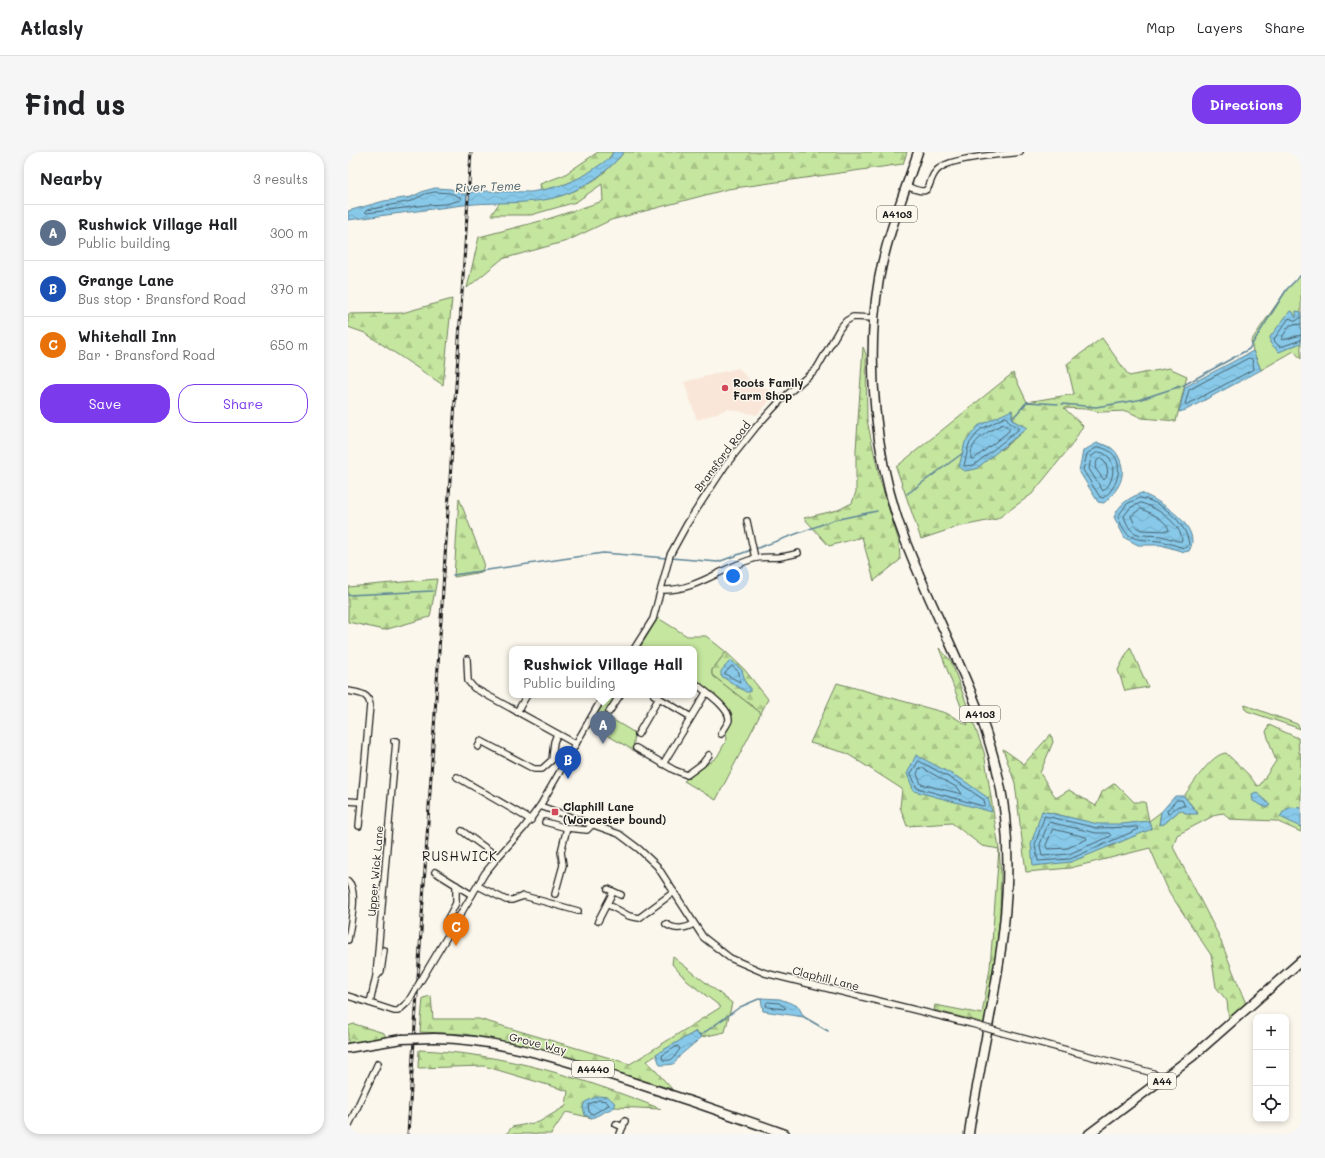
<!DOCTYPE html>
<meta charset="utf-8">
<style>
body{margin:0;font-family:Mali,sans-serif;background:#f6f6f6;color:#202124}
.controls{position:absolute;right:12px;bottom:12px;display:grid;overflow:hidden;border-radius:8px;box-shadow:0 2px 6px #0003}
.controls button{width:36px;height:36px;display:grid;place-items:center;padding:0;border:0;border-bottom:1px solid #e0e0e0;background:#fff;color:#202124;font:20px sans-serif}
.you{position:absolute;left:385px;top:424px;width:14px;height:14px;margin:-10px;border:3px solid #fff;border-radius:50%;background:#1a73e8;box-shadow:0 0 0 6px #1a73e833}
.badge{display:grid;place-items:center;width:26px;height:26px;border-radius:50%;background:#7c3aed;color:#fff;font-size:13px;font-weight:700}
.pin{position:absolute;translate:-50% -33px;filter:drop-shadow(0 1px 2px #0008)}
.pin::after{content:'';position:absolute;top:21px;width:14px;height:12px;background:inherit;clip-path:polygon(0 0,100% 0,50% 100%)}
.popup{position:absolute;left:161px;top:494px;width:188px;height:52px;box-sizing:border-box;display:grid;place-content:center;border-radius:8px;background:#fff;filter:drop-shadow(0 1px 3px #0005);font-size:13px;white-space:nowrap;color:#757577}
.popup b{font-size:15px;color:#202124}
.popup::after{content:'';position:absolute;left:50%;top:100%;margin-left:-8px;border:8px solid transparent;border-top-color:#fff}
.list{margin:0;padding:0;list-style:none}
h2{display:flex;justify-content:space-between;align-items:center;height:52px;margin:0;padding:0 16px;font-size:17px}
h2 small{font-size:13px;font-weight:400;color:#757577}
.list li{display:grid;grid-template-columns:26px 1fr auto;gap:12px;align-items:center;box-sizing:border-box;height:56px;padding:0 16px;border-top:1px solid #e0e0e0}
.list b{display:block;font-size:15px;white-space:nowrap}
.list p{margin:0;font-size:13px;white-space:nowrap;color:#757577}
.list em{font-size:13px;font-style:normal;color:#757577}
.actions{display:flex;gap:8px;padding:12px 16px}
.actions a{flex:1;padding:9px 0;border:1px solid #7c3aed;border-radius:16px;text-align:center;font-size:14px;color:#7c3aed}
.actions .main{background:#7c3aed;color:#fff}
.icon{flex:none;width:22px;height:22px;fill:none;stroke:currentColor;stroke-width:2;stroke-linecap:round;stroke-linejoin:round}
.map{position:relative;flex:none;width:953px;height:982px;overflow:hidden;border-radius:16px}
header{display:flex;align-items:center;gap:24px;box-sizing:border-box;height:56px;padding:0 20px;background:#fff;border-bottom:1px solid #e0e0e0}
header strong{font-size:19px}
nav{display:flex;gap:22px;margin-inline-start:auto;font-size:14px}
.intro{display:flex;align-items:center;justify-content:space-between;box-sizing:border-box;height:96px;padding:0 24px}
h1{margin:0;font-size:28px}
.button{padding:10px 18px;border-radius:16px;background:#7c3aed;color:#fff;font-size:14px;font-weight:700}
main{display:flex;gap:24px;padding:0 24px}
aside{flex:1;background:#fff;border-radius:16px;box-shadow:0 2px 6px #0003}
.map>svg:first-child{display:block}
.built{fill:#f9e6d8}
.green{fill:#c5e69f;stroke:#70815e}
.forest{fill:url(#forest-firs);stroke:#70815e;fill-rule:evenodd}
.water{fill:url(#water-waves);stroke:#5d8497}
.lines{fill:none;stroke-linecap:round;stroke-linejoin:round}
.shore{stroke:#47616e;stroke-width:1}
.stream{stroke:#5d8497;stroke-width:1.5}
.minor-casing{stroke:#1c1c1c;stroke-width:8}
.highway-casing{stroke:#1c1c1c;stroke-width:11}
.minor{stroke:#fbf7ec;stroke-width:5.5}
.highway{stroke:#fbf7ec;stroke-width:8}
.rail-casing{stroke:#1c1c1c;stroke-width:3}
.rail{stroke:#fbf7ec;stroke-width:1.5;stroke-dasharray:4.5;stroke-linecap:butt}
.minor-bridge-casing{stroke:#1c1c1c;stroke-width:8;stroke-linecap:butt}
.highway-bridge-casing{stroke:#1c1c1c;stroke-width:11;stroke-linecap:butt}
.minor-bridge{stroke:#fbf7ec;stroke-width:5.5}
.highway-bridge{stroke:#fbf7ec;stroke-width:8}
.poi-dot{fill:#d1495b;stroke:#fbf7ec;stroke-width:1.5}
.labels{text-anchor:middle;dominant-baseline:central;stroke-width:3;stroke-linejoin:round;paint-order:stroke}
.shield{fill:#fbf7ec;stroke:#5f5e5a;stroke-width:1}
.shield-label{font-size:10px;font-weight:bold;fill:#1c1c1c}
.poi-label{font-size:11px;font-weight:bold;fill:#1c1c1c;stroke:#fbf7ec;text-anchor:start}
.street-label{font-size:11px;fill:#1c1c1c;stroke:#fbf7ec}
.water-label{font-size:12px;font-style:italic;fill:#425964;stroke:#fbf7ec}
.quarter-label{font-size:13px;letter-spacing:1px;fill:#1c1c1c;stroke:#fbf7ec}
</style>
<header>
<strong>Atlasly</strong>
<nav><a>Map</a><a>Layers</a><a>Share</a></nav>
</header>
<div class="intro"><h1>Find us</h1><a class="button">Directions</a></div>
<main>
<aside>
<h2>Nearby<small>3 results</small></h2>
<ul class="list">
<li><span class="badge" style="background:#5c6f8a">A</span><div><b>Rushwick Village Hall</b><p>Public building</p></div><em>300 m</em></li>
<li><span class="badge" style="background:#1a4fb4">B</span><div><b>Grange Lane</b><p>Bus stop · Bransford Road</p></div><em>370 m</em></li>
<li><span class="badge" style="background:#e8710a">C</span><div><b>Whitehall Inn</b><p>Bar · Bransford Road</p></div><em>650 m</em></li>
</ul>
<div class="actions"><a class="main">Save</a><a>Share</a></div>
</aside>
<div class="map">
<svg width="953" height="982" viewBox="0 0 953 982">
<defs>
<pattern id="forest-firs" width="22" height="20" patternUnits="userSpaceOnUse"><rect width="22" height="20" fill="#c5e69f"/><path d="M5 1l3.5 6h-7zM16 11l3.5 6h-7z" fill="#a9c588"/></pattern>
<pattern id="water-waves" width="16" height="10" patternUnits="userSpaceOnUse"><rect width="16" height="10" fill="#88c9e9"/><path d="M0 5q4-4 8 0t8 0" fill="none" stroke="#75acc7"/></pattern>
</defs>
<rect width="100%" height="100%" fill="#fbf7ec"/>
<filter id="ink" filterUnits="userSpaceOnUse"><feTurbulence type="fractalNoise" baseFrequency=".025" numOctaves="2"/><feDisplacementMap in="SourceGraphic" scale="8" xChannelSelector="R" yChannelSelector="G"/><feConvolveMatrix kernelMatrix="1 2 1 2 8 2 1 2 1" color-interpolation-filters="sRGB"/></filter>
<g filter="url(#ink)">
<path class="built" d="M390 216 403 229 428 242 409 263 380 257 349 268 336 230Z"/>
<g class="green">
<path d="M953 123V207L946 199 913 218 905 199 903 189 939 137Z"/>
<path d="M310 466 339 484H358L378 500 364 518V523L413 561 368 648 336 629 369 605 379 587 378 580 384 566 369 545 346 527V497H291Z"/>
<path d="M260 543H269L257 563 287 581 285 598 243 574Z"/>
</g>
<g class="forest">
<path d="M250 0H265C256 18 213 37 193 38L192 32 216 23Z"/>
<path d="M276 0H559L555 12 380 37 263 68 219 89 154 107 119 136 131 85 200 67 255 49 254 32 228 50 183 63H143L152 50C205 49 240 44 276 0Z"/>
<path d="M104 147 95 233 17 181 0 175V162L54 161Z"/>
<path d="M754 186 781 224 821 216 839 224 828 269 794 266 779 259 752 260 738 257 716 256 735 274 723 294 684 342 649 367 609 375 573 387 548 315 665 221 679 250 726 242 719 212ZM664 258V268L679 276 653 298Z"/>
<path d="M515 195 518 202 519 268 532 328 551 390 552 408 526 429 514 385 481 394 456 366 490 358 504 351 508 340V298Z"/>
<path d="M111 346 136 411 134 420 106 425Z"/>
<path d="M89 427 82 465 36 478 0 470V435Z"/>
<path d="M782 495 800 535 777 539 770 518Z"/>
<path d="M591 496 603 509 636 600 651 697 653 721 652 762 647 812 636 871 586 858 587 853 634 862 642 816 651 697 634 694 604 671 559 674 552 655 554 637 498 601 462 591 489 531 598 561 620 573Z"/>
<path d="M378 500 396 517 420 547 413 561 364 523V518Z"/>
<path d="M897 553 949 572 953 577 899 559 896 556Z"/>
<path d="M921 573 950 586 951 601H953V656L948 673 953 675V680L928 669 881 667 876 661 869 662 829 683 825 695 870 782 898 852 881 868 879 849 868 835 863 803 821 740 802 696 722 716 678 720 667 631 655 597 676 612 703 582 705 590 692 621 708 646 721 638 748 654 754 640 767 631 786 650H797L801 669 813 660 811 672H816L832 658 840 662 850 661 836 644C845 632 863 602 878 601L901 623 909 634 912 633 928 609 918 580ZM694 659C711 662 728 668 745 672 762 676 783 671 801 669L778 687 762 695Z"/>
<path d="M325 805 384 851 377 880 354 885 347 880 299 909 324 937 151 889 117 882 72 880 75 846 83 844 85 867H131L282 912 373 855 339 829 324 812Z"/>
<path d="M6 872 36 881 38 885 0 892V874Z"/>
<path d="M71 898C155 901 236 926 313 957L267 955 255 944 235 955 244 966 218 960 203 982H158L164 975 191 970 218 954 220 939 136 914 70 916Z"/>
</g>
<g class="water">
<path d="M265 0H276C254 27 222 46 188 49 164 52 139 50 115 53 77 58 38 63 0 68V59L36 49 63 45 76 39 87 36 103 37 115 42 130 39 183 40 199 37 218 32 237 23 262 6Z"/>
<path d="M942 159 945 160 948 166V159L953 160V191L931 200 922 191V185Z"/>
<path d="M905 199 913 218 838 258 831 260 837 235Z"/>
<path d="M664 258V268L679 276 628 317 617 319 611 315 617 290 630 274Z"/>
<path d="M749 291C761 293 767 296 772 308 779 326 769 339 756 351L750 350 731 319 735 299Z"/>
<path d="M793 341C811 348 856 375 841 399L836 400 813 393H790L777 386 766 365C772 351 780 347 793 341Z"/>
<path d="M383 508 394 518 398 532 402 535V540H398L373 524V519Z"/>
<path d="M568 603 615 628 640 646 644 660 566 639 559 622Z"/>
<path d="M908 640 922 653 919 656 905 649 904 642Z"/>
<path d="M827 644H836L850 662H840L832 658 816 672 811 673 813 660Z"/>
<path d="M942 655 953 656V675L932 665 935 660Z"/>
<path d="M694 659 750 672H774L801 669 804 677 723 710 685 714 683 692Z"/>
<path d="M413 846 432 847 450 854 456 865 415 859Z"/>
<path d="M347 880 354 885C348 890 342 895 336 900 324 910 333 913 312 913L308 902Z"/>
<path d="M250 944 260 945 266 950 267 955 244 966 237 963 235 955 237 950Z"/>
</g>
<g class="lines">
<g class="shore">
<path d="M87 40 102 41 112 45 113 48 98 52 78 53 19 61 17 60 19 58 63 49 77 42Z"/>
<path d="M953 165 948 169 941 166 926 187 927 190 932 195 953 188"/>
<path d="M953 172 942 173 933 187 935 188 953 183"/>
<path d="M901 206 904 207 906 217 840 252H837L841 238Z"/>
<path d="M658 265 662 271 670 275V278L626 313 616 314 621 292 632 278Z"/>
<path d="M655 272 661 276V279L626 307H623C621 288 641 279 655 272Z"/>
<path d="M750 295C779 299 774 333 755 346L752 345 735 318 739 302Z"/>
<path d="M750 300C770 301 768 330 755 339L741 317 743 305Z"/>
<path d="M753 306C760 312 762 322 756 328L747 316 749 309Z"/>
<path d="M792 346C813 349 838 370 841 392L839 395 836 396C828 394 820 390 811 389 789 387 778 390 770 364L779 352Z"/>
<path d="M793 351C808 355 834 372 834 389 827 390 820 385 813 384 793 382 783 387 776 364L782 356Z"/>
<path d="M793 357C802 360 820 369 821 379L793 378 788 375 783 364Z"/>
<path d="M384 514 391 520 392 530 377 522Z"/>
<path d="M571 609 613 632 636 648 637 653 635 654 569 636 563 622Z"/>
<path d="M574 616 610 636 614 642 573 632 569 622 571 617Z"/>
<path d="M829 648H834L837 654H830L820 662 819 659Z"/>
<path d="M697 664 749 676 789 675 791 677 722 707 690 709 687 693Z"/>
<path d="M701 670 748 681H761L763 684 721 702 694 704 692 693Z"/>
<path d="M705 677 738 685 739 687 720 696 700 697 698 694Z"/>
<path d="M420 850 431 851 438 856 436 857 419 855 418 852Z"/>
<path d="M330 894 332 897C326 904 326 910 315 908L314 904Z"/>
<path d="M251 948 258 949 261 953 245 962 241 960 240 953Z"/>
</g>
<g class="stream">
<path d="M714 252 748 255 790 248 836 233 901 197 939 137 953 123"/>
<path d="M664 267 679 250 710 252"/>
<path d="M559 342 615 301"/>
<path d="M407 397 486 368 529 359"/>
<path d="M323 406 370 410 403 398"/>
<path d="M105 423 255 401 319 406"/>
<path d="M0 443 85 439"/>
<path d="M456 865 480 879"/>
<path d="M347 880 353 883 392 855 413 846"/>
</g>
<defs>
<g id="minor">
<path d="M559 34C590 49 575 26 593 15 609 5 652 3 672 0"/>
<path d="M399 369 407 406"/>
<path d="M313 438C349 439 372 416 405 407 413 404 423 406 432 405 438 404 444 403 450 401"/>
<path d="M286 497 305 467 322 403 339 372 377 314 408 275 433 248 469 216 492 176 498 169 505 165 526 166"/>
<path d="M119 507 120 529 126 536 228 592"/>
<path d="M346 530C354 538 382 555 381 568 380 572 375 578 373 582"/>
<path d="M0 539C10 541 21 541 22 553L11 674"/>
<path d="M306 543 343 565"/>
<path d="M169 560 179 543"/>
<path d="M261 560 272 543"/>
<path d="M290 582 311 546"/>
<path d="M130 595 133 589 186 617H194L204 608 206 590 209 582"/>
<path d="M288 596 326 618 339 623 354 612 361 603"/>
<path d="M315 612 358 541"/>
<path d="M109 625 183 668"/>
<path d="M0 649 13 650"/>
<path d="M192 654 271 682 291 697 309 714 355 785 382 806 417 821 624 872"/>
<path d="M197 670 219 676"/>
<path d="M114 679 150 705"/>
<path d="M87 720 124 743"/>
<path d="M0 729C11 739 2 773 0 788"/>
<path d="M130 734 158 748H164L176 744 230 759"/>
<path d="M260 737 273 743"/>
<path d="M207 742 215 713 213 700 219 676 239 678 244 673"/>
<path d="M259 752 281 764 291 766 326 740"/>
<path d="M250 769 265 740"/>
<path d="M98 770 108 751V733"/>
<path d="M318 772C326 778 338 777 345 772"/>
<path d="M78 820 137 721 150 705 175 677 192 654 256 543"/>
<path d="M29 824 33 819 36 798"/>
<path d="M0 844 46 859H50L60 850"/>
<path d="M22 851 28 824 48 589H46"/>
<path d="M655 881 805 921 814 929"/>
<path d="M268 972 275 975"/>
<path d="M0 975 30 911"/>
<path d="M272 982 277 969"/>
</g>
<g id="highway">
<path d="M570 0C556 42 539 83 531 127 517 207 527 311 557 388 592 480 646 564 657 664 666 747 649 826 634 907 630 932 624 957 621 982"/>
<path d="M86 886C152 887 216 908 278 928 331 945 384 963 437 982"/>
<path d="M0 896 54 887"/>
<path d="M741 982 845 904 953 809"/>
</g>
</defs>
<use href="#minor" class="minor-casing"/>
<use href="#highway" class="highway-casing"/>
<use href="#minor" class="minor"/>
<use href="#highway" class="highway"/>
<defs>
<path id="rail" d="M60 982 123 0"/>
</defs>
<use href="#rail" class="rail-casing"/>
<use href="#rail" class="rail"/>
<defs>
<g id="minor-bridge">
<path d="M60 850 78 820"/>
<path d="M624 872 655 881"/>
</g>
<path id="highway-bridge" d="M54 887 86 886"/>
</defs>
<use href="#minor-bridge" class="minor-bridge-casing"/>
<use href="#highway-bridge" class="highway-bridge-casing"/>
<use href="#minor-bridge" class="minor-bridge"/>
<use href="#highway-bridge" class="highway-bridge"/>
</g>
</g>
<g class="poi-dot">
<circle cx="377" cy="236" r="4"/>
<rect x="203" y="656" width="8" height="8" rx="2"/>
</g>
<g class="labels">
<g class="shield">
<rect x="529" y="54" width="40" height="16" rx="3"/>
<rect x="612" y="554" width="40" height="16" rx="3"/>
<rect x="224" y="909" width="42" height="16" rx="3"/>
<rect x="800" y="921" width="28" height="16" rx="3"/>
</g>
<g class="shield-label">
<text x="549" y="62">A4103</text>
<text x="632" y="562">A4103</text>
<text x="245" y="917">A4440</text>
<text x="814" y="929">A44</text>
</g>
<g class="poi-label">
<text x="385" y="230">Roots Family<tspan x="385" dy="13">Farm Shop</tspan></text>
<text x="215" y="654">Claphill Lane<tspan x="215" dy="13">(Worcester bound)</tspan></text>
</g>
<g class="street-label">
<text transform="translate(374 304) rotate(-53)">Bransford Road</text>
<text transform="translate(27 719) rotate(-85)">Upper Wick Lane</text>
<text transform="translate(478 826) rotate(14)">Claphill Lane</text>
<text transform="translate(190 891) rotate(14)">Grove Way</text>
</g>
<g class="water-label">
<text transform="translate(140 34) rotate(-2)">River Teme</text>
</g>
<g class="quarter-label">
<text x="112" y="703">RUSHWICK</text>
</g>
</g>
</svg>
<div class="controls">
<button>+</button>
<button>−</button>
<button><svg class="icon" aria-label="locate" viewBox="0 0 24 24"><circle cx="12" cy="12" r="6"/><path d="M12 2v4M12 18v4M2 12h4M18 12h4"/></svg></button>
</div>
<div class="you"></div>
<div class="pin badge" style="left:255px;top:592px;background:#5c6f8a">A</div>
<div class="popup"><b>Rushwick Village Hall</b>Public building</div>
<div class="pin badge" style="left:220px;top:627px;background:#1a4fb4">B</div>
<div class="pin badge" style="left:108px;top:794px;background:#e8710a">C</div>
</div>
</main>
